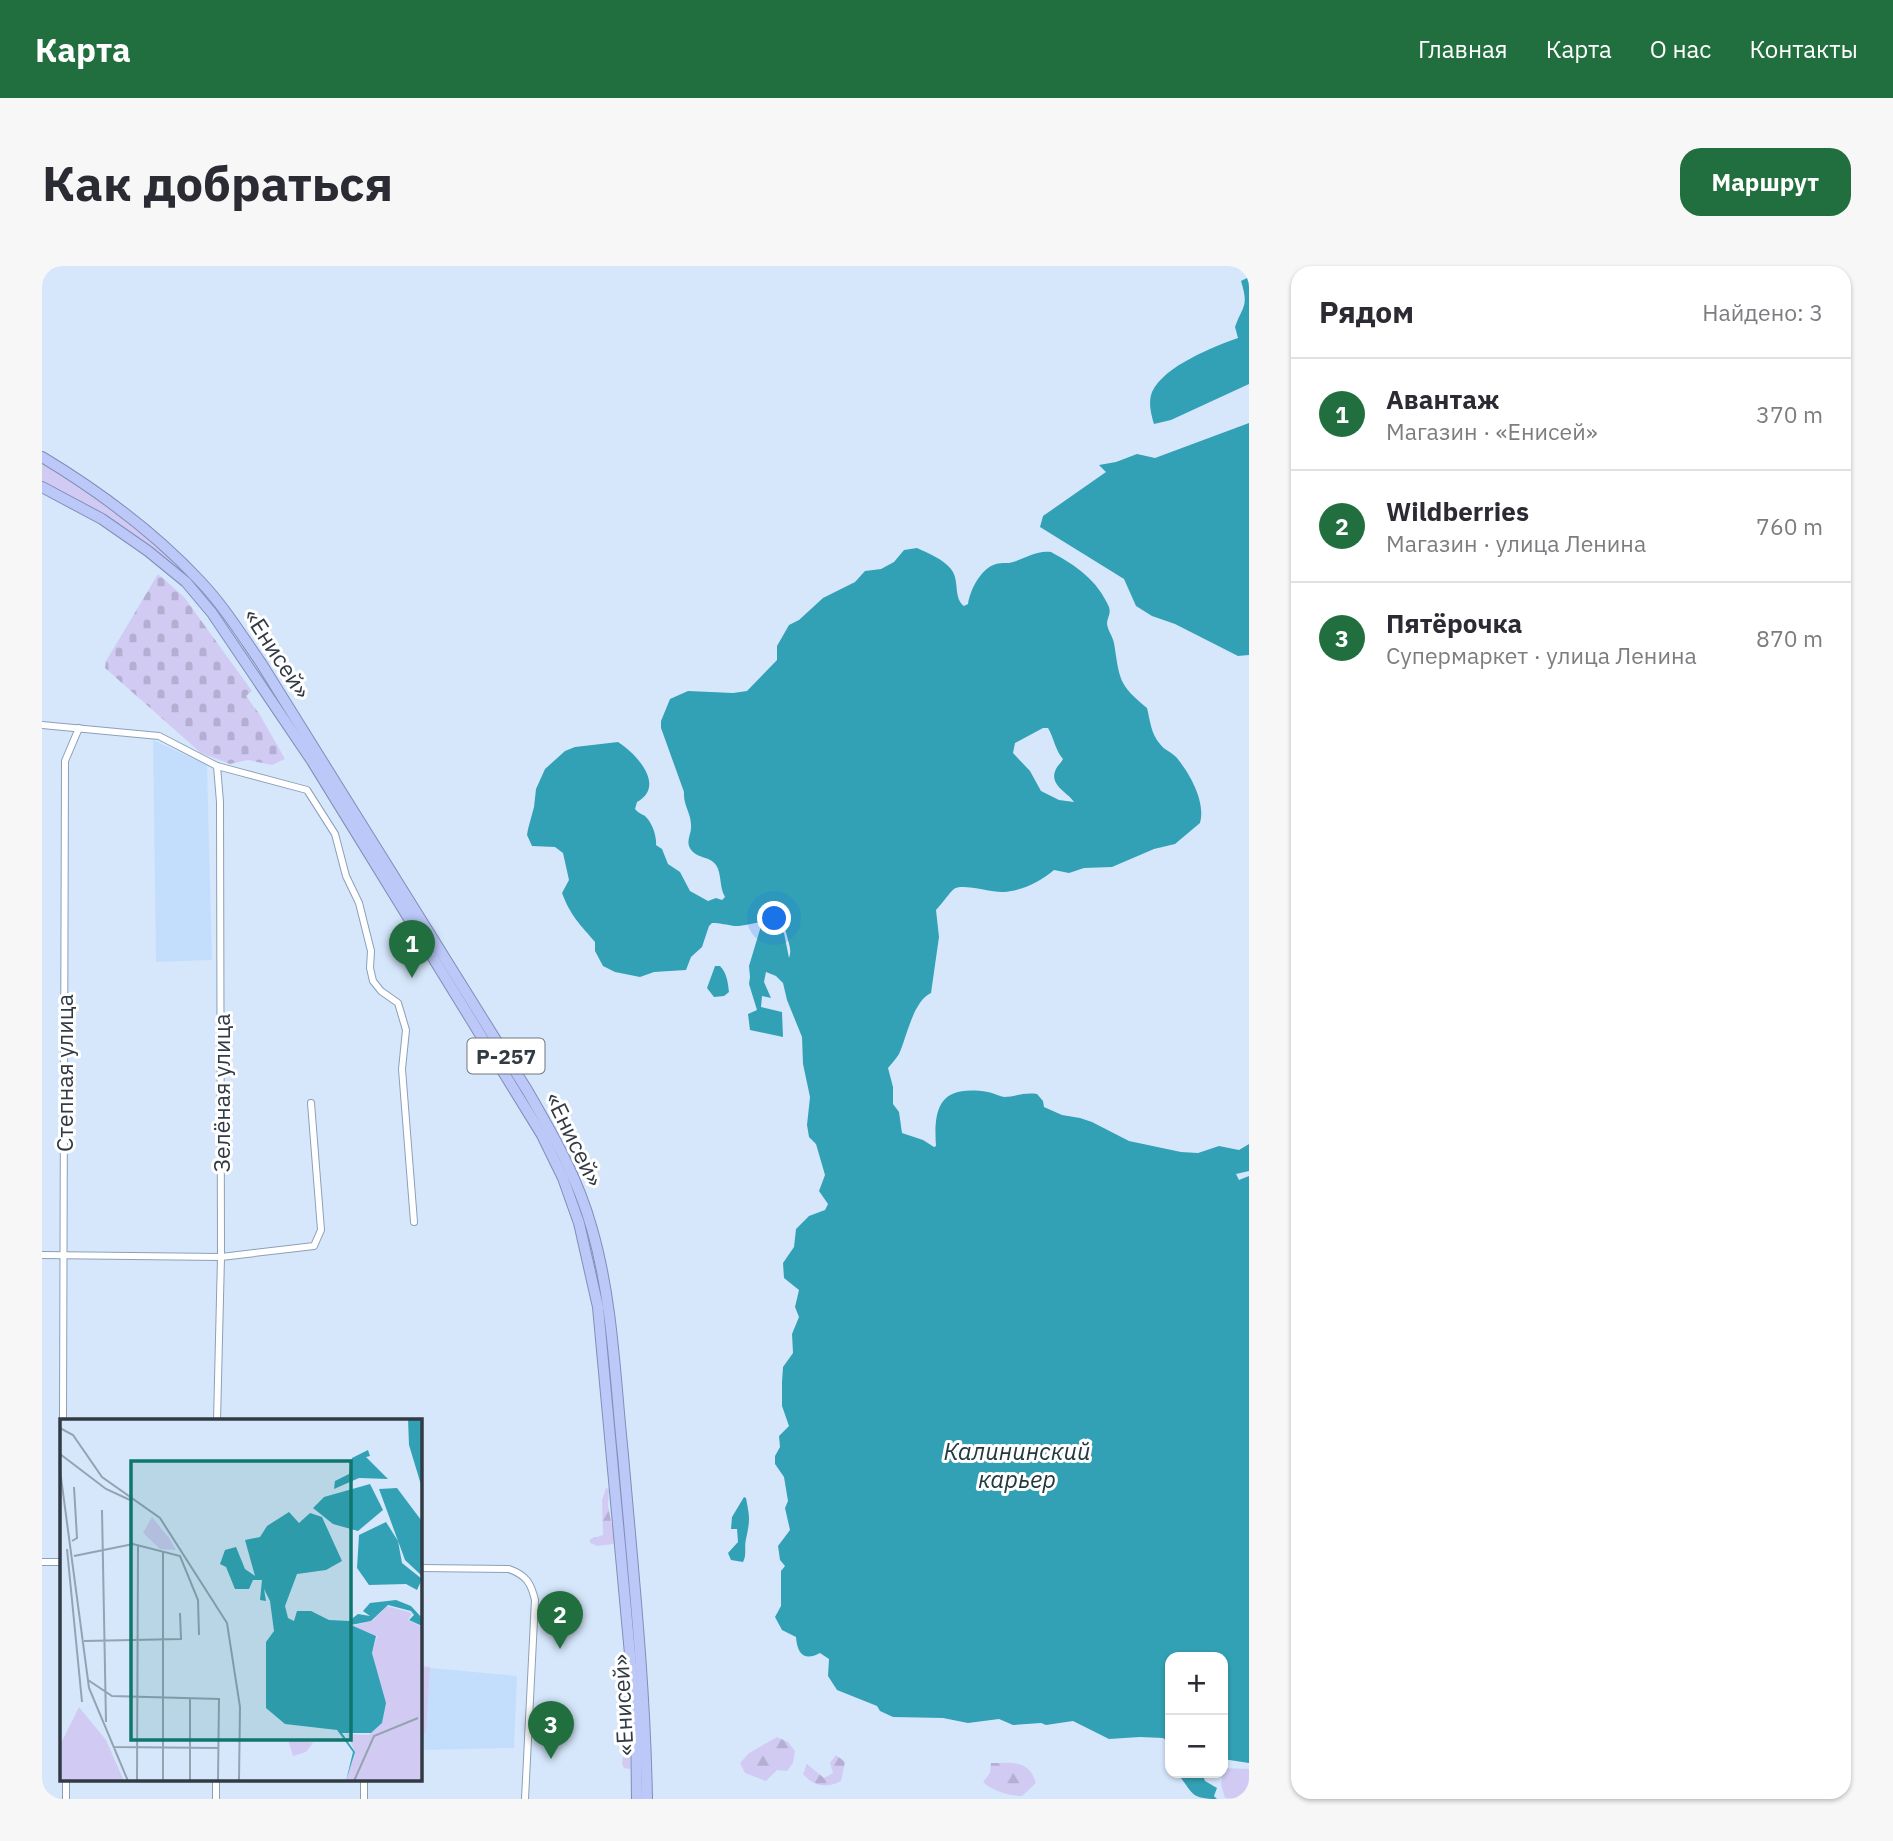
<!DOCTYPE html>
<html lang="ru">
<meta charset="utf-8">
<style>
body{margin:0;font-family:"IBM Plex Sans",sans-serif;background:#f7f7f7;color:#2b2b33}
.controls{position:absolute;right:21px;bottom:21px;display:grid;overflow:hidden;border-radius:14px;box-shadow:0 2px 5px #0004}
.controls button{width:63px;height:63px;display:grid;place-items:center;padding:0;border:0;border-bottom:2px solid #e1e1e2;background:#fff;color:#2b2b33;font:35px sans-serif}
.you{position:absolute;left:733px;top:653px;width:24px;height:24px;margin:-18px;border:5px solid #fff;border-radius:50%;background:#1a73e8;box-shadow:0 0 0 10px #1a73e833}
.badge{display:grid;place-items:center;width:46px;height:46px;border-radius:50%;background:#216f3f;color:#fff;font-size:23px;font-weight:700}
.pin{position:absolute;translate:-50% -58px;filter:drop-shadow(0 2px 4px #0008)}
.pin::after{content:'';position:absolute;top:37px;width:24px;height:21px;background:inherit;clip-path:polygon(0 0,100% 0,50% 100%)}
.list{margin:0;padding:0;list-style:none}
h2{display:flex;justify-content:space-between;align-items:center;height:91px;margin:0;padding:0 28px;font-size:30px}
h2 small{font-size:23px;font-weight:400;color:#7c7c81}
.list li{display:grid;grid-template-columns:46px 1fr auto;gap:21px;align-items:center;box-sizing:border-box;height:112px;padding:0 28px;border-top:2px solid #e1e1e2}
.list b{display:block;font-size:26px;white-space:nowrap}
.list p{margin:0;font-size:23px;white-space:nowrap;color:#7c7c81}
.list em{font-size:23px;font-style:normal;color:#7c7c81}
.map{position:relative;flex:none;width:1207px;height:1533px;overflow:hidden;border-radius:21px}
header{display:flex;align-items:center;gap:42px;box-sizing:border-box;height:98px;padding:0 35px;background:#216f3f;color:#fff}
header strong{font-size:33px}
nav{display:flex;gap:38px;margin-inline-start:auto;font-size:24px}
.intro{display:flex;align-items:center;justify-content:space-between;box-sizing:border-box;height:168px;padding:0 42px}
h1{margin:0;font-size:49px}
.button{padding:18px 32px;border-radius:21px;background:#216f3f;color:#fff;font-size:24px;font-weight:700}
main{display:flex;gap:42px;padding:0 42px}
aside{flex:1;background:#fff;border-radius:21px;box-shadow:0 2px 5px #0004}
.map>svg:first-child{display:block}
.built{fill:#c3defd}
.green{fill:#d1cbf4}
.forest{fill:url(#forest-firs)}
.cemetery{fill:url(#cemetery-stones)}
.water{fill:#33a1b5;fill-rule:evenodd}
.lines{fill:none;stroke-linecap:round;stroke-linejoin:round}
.minor-casing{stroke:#8ba0b7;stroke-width:8}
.trunk-casing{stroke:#808eb8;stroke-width:12}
.minor{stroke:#fff;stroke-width:6}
.trunk{stroke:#bbc8f8;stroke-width:10}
.labels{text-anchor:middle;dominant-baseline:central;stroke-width:6;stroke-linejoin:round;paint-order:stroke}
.shield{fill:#fff;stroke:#70757c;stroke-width:2}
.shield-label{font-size:21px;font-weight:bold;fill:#323a44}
.street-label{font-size:23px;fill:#323a44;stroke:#fff}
.water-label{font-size:24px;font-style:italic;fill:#223a3f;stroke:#fff}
.inset-road{fill:none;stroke:#94a2b2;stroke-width:2}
.view{fill:#0f766e;fill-opacity:0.15;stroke:#0f766e;stroke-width:3.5}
.inset-edge{fill:none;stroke:#323a44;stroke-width:3.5}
</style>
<header>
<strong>Карта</strong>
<nav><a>Главная</a><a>Карта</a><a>О нас</a><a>Контакты</a></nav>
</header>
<div class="intro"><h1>Как добраться</h1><a class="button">Маршрут</a></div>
<main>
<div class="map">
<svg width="1207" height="1533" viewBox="0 0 1207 1533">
<defs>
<pattern id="forest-firs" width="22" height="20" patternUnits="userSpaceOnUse" patternTransform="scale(1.75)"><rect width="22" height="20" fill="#d1cbf4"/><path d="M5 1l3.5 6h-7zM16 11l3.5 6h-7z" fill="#b4afd2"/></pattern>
<pattern id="cemetery-stones" width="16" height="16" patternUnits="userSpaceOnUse" patternTransform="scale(1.75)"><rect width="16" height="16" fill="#d1cbf4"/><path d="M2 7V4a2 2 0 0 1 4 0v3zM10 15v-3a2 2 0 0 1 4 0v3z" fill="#b4afd2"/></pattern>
</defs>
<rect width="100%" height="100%" fill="#d6e7fc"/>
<g class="built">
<path d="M111 474 165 499 170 694 114 696Z"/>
<path d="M378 1401 475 1410 472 1482 378 1484Z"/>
</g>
<g class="green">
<path d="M0 196 98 262 154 318 55 245 0 216Z"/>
<path d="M378 1400 388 1401 384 1467H378Z"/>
<path d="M1182 1502 1207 1503V1533L1183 1532 1179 1518Z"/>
</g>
<g class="forest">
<path d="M564 1222 567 1223 566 1240 573 1275 571 1278 556 1280 548 1277V1273L561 1269 560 1234Z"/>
<path d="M579 1406 585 1407 589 1441 588 1503 582 1502 580 1498 582 1484 579 1428 583 1420Z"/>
<path d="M735 1471 746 1476 753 1485 751 1497 745 1505 735 1504 724 1515 703 1507 698 1497 707 1487Z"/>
<path d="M794 1489 803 1496 799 1515C785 1523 771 1520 761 1508L765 1498 782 1512 791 1507 788 1497Z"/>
<path d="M949 1497C970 1497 987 1493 994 1517L980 1530C967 1530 951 1525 941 1516L948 1507Z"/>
</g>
<path class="cemetery" d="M116 308 142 331 210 425 204 430 218 449 243 493 230 499 206 494 188 498 159 487 63 402 64 395Z"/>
<g class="water">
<path d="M1207 11V118L1129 154 1112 158C1109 148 1106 136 1110 126 1122 100 1171 81 1196 72L1193 61C1201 39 1207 41 1199 15Z"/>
<path d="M1207 157V389L1196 390 1133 358 1110 350 1094 340 1082 313 998 261 1001 250 1064 206 1057 199 1074 196 1095 188 1113 192Z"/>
<path d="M875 282C886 287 901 293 909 303 918 314 911 332 922 340L926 338C928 324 939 302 954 298 960 296 966 298 971 296 984 292 995 284 1009 286 1035 300 1055 314 1067 341 1069 348 1066 350 1065 357 1065 363 1071 371 1072 377 1078 414 1076 418 1105 442 1108 454 1109 468 1118 478 1122 484 1130 486 1135 492 1148 508 1164 536 1158 557L1133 578 1112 583 1070 601 1042 602 1027 607 1012 604C999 615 980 625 962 626 950 627 920 617 912 623 908 626 899 639 894 644L897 671 889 727C871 735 865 771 857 788 854 793 850 797 846 802L851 821V838L857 846 860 867 881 874 892 881 894 880C891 838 900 819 946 826 951 827 957 830 962 831 972 831 981 826 995 828L1001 835 1002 841 1020 849 1038 852 1050 856 1087 875 1139 886 1156 887 1177 880 1197 884 1207 878V905L1194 908 1197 914 1207 910V1497L1181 1493V1391H1128V1477L1121 1472 1098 1471 1067 1473 1031 1455 1004 1459 999 1457 971 1459 957 1453 926 1457 901 1452 851 1451 838 1445 835 1440 795 1424 786 1410 787 1393 778 1387C762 1396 755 1387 754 1371L740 1364 733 1351 739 1340V1305L743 1300 738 1294 736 1280 748 1264 743 1242 746 1235 742 1211 733 1198V1190L738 1181 737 1170 747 1160 740 1140V1116L741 1101 751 1087 750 1068 757 1051 753 1041 757 1024 742 1012 741 997 752 981 754 963 767 950 783 944 786 938 777 925 783 909 774 878 767 871 765 859 768 831 761 798 760 771 745 734 741 717 734 710 724 706 722 716 729 732 720 730 719 741 740 746 741 771 708 764 706 748 715 744 707 718 708 711 707 700 719 660H734L742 667 747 692C750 684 747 679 745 670 740 644 709 661 692 660 685 659 679 657 670 657L667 660 660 681 649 691 644 704 612 706 598 711 573 706 561 700 553 685V676C538 658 529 651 520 627L527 614 521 587 513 581 490 580 485 569 486 563 492 541 494 523 503 503 523 485 533 481 576 476C595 488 624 520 595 536L593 543C596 547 600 548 603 550 610 556 615 571 614 579L620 583 626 598 638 606 648 625 666 635 674 632 680 634 683 631C677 621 680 608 674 599 668 590 657 593 650 585 642 576 650 569 649 559 649 547 641 539 642 526L619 462V455L628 433 646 425 691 427 705 425 735 394V380L747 359 757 354 781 332 813 316 823 305 839 303 852 296 862 284ZM1001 462H1006C1012 472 1013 484 1021 493 1019 497 1016 499 1014 503 1006 519 1026 526 1032 536L1017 534 999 525 988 505 971 487 973 477Z"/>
<path d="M673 700H678C685 707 686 717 687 726L682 730 672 731 665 722Z"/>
<path d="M702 1231 704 1232C708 1253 708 1254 704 1273 702 1282 705 1289 701 1296L689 1294 686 1287 696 1276 695 1263H689L690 1251Z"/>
<path d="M1135 1507H1160L1163 1515 1175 1522 1172 1530 1175 1533C1147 1533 1151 1526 1135 1507Z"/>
</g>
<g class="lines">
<defs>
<g id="minor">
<path d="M0 459 117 470 175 500 265 524 293 568 304 610 317 637 329 685 328 702 331 715 339 725 356 737 364 764 360 803 372 956"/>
<path d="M0 989 179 991 272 980 279 964 269 837"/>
<path d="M21 1155 23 495 37 462"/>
<path d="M175 1155 179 991 178 536 175 500"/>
<path d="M0 1296H19"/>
<path d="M378 1302 467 1303C484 1309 489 1317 493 1334L483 1533"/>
<path d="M24 1514V1533"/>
<path d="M174 1514V1533"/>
<path d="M322 1514V1533"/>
</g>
<g id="trunk">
<path d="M0 191C58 226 111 265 157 314 181 339 199 368 219 397L485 824C511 869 536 912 550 963 571 1036 573 1114 581 1189 591 1304 603 1418 605 1533"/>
<path d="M0 221 60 253 106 285 144 316 170 347 270 495 500 869 521 912 537 957 556 1041 594 1453 595 1533"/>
</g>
</defs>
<use href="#minor" class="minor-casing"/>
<use href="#trunk" class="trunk-casing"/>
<use href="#minor" class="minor"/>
<use href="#trunk" class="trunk"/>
</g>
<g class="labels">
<rect class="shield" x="425.5" y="772.5" width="77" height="35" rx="5"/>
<g class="shield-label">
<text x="464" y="790">Р-257</text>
</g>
<g class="street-label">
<text transform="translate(236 387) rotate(57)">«Енисей»</text>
<text transform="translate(22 807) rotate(-90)">Степная улица</text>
<text transform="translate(179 827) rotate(-90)">Зелёная улица</text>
<text transform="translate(533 873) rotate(64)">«Енисей»</text>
<text transform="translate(580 1439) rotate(-93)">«Енисей»</text>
</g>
<g class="water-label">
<text x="975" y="1185">Калининский<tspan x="975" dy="28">карьер</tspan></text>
</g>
</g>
<g transform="translate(18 1153)">
<rect width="362" height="362" fill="#d6e7fc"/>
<path d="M327 187 352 194 348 201 362 208V362H286L295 333 287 315 309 316 322 304 325 285 312 234 317 217 291 207 312 202ZM19 288 46 321 64 362H0V326Z" fill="#d1cbf4"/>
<path d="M240 319 253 324 246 333 233 337 228 321Z" fill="#d1cbf4"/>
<path d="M92 98 109 119 116 131 100 130 83 114Z" fill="#d1cbf4"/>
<path d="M348 0H362V69L349 26ZM308 31 310 37 306 38 328 60 299 59 274 70 275 62 289 55 292 39ZM310 65 323 91 298 112 273 105 253 89 264 78ZM337 69 361 101 362 157 345 141 319 70ZM229 93 239 104 250 94 262 98 282 142 266 151 237 155 225 187 228 199 234 202 237 192H251L269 201 289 202 298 195 310 197 303 192 310 184 336 181 351 187 362 199V207L349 201 354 196 351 192 328 186 311 202 291 206 316 217 312 234 326 284 322 304 311 314H282L295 333 286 362 293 333 277 311 225 305 206 289V223L214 212 210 182 204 170 206 182 200 181 202 161H193L189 170H175L166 148 160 145 165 131 176 128 185 150 195 157 185 121 200 118 207 107ZM326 103 338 122 342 144 362 160 357 171 346 165 309 166 297 149 299 116Z" fill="#33a1b5"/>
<path class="inset-road" d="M0 9 13 16 42 58 100 99 167 204 180 288 179 362M0 35 46 70 70 81M0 51 29 269 68 362M42 91 46 303M12 122 17 119 14 68M7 130 22 283M14 137 73 125 120 137 138 181 139 216M24 222 121 220 120 194M28 261 52 277 159 280 158 362M130 279V362M53 328 159 329M77 362 78 126M103 362V133M294 362 314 317 358 299"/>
<path class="view" d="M71 42H291V321H71Z"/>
<rect width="362" height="362" class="inset-edge"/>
</g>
</svg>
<div class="controls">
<button>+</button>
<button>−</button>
</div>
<div class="you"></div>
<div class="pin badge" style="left:370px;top:712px">1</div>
<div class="pin badge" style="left:518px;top:1383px">2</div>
<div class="pin badge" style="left:509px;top:1493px">3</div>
</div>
<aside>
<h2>Рядом<small>Найдено: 3</small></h2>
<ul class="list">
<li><span class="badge">1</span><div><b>Авантаж</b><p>Магазин · «Енисей»</p></div><em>370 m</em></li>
<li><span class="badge">2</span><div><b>Wildberries</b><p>Магазин · улица Ленина</p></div><em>760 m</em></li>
<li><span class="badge">3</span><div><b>Пятёрочка</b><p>Супермаркет · улица Ленина</p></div><em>870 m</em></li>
</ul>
</aside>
</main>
